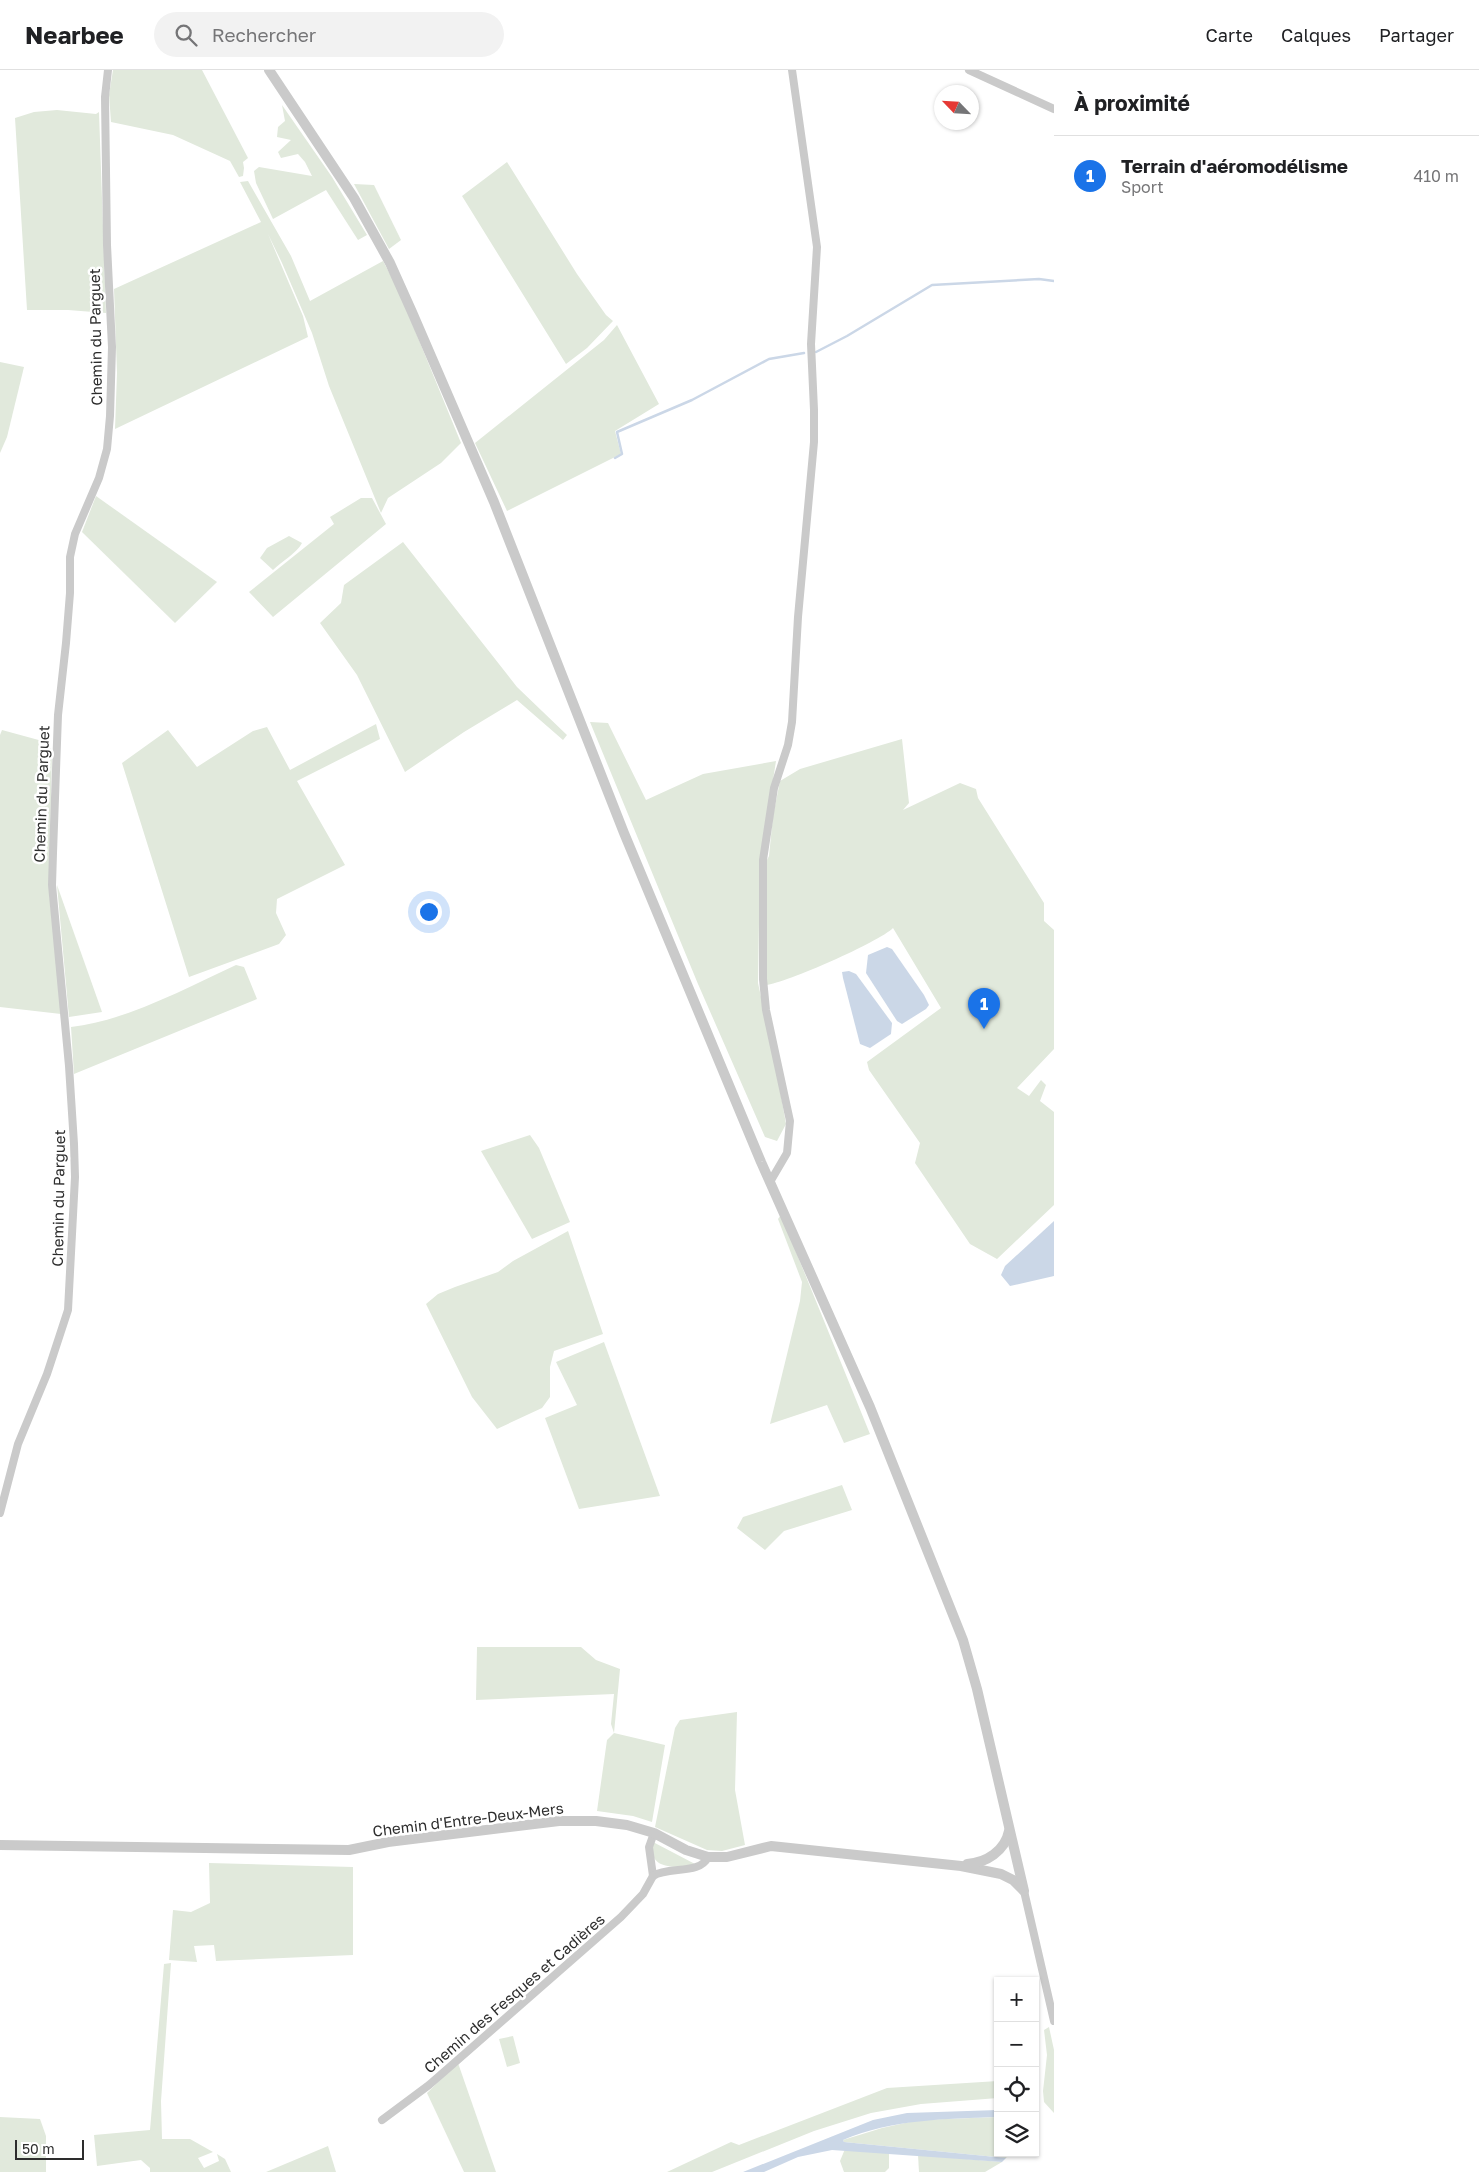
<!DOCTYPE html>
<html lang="fr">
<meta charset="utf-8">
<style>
body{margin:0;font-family:"Golos Text",sans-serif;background:#f2f2f2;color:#202124}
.controls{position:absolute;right:15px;bottom:15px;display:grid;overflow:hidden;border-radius:0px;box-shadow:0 1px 4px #0004}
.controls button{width:45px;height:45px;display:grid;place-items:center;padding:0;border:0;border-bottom:1px solid #e0e0e0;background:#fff;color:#202124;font:25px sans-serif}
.compass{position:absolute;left:934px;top:15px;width:45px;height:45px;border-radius:50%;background:#fff;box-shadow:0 1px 4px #0004;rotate:295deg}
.scale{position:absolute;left:15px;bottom:12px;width:69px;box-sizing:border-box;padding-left:5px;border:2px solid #2d2d2d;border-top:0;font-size:14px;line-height:18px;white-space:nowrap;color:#2d2d2d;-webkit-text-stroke:4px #fff;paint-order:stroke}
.you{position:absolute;left:428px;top:841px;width:18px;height:18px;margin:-12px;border:4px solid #fff;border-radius:50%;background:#1a73e8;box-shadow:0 0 0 8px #1a73e833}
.badge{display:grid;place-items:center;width:32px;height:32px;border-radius:50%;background:#1a73e8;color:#fff;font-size:16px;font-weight:700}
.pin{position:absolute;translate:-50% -41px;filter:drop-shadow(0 1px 2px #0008)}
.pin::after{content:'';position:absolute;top:26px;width:18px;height:15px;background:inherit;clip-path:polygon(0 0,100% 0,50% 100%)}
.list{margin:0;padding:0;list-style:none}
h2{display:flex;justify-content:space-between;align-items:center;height:65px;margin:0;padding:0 20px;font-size:21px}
h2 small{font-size:16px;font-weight:400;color:#757577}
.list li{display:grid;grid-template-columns:32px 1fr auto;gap:15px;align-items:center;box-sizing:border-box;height:80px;padding:0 20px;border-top:1px solid #e0e0e0}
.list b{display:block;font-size:19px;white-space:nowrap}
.list p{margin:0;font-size:16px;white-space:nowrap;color:#757577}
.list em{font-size:16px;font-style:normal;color:#757577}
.icon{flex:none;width:28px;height:28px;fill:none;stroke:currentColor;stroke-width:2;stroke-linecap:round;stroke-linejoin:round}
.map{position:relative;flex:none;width:1054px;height:2102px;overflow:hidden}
header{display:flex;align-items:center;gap:30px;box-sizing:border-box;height:70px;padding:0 25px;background:#fff;border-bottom:1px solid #e0e0e0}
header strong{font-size:24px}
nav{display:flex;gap:28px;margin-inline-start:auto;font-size:18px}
.search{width:350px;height:45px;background:#f2f2f2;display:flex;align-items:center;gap:12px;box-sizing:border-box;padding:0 18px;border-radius:28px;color:#757577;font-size:19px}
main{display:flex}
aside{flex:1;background:#fff}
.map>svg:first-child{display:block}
.green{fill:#e1e9dc}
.water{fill:#cbd7e7}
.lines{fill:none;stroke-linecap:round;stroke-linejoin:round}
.stream{stroke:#cbd7e7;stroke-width:2.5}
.minor{stroke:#cacaca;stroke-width:8}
.tertiary{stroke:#cacaca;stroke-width:10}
.labels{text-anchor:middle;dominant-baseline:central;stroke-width:5;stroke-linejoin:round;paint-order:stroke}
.street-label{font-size:15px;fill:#2d2d2d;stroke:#fff}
</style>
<header>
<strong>Nearbee</strong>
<div class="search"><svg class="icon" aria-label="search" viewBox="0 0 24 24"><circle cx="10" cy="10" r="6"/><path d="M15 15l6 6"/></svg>Rechercher</div>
<nav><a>Carte</a><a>Calques</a><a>Partager</a></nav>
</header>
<main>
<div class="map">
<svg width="1054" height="2102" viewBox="0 0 1054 2102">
<rect width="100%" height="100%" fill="#fff"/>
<g class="green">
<path d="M113 0H202L248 88 243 92 244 98 243 106 239 107 230 91 173 65 111 52 109 25Z"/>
<path d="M282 35 332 107 367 165 358 170 326 120 273 149 256 113 254 101 259 97 312 106 305 92 298 84 281 88 278 82 291 70 277 67 278 57 285 51Z"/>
<path d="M57 40 96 44 99 42 106 243 68 240H27L15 48 34 42Z"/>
<path d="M507 92 577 204 606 245 613 251 587 278 566 294 462 126Z"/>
<path d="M248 111 291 186 310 231 383 191 398 219 461 373 441 393 388 428 381 443 329 316 312 263 282 193 268 164 303 246 308 267 115 359 117 303 114 219 261 152 240 112Z"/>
<path d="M354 114 374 115 401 170 389 179Z"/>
<path d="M617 255 659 334 615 361 621 384 507 441 475 373 604 270Z"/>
<path d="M0 292 24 297 7 367 0 383Z"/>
<path d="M96 426 217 512 175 553 82 462Z"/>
<path d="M361 428H372L386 454 273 547 249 522 334 454 330 447Z"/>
<path d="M289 466 302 473C297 483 281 492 273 500L260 488 267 478Z"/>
<path d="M403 472 517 617 567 665 563 670 517 630 464 662 405 702 357 605 320 553 341 533 344 515Z"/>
<path d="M590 652 608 653 646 730 703 704 776 691 760 792 758 913 774 987 786 1054 777 1071 765 1067 698 914Z"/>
<path d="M376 654 380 669 297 711 345 795 277 829 276 843 286 865 279 874 189 907 122 693 168 660 197 697 253 661 267 657 290 700Z"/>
<path d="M2 660 46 672 52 680 49 820 61 944 0 937V665Z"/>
<path d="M902 669 909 733 903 740 960 713 976 719 978 728 1044 833V851L1054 860V979L1017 1018 1029 1026 1041 1010 1046 1015 1040 1031 1054 1042V1135L997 1189 970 1174 915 1093 920 1073 869 1000 867 992 941 938 893 858C879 872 786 913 766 915L765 794 769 786 773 746 780 711 800 699Z"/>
<path d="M57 815 102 942 69 947Z"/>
<path d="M236 895 244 897 257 929 74 1004 71 957C126 951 186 918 236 895Z"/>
<path d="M530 1065 539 1078 570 1152 532 1169 481 1081Z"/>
<path d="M781 1145 870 1364 844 1373 827 1335 770 1354 800 1231 802 1212 778 1149Z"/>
<path d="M568 1161 603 1264 554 1281 550 1297V1327L542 1338 497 1359 472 1327 426 1234 438 1224 455 1217 498 1202 513 1191Z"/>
<path d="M604 1272 660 1426 579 1439 545 1348 577 1335 556 1292Z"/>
<path d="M842 1415 852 1440 784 1461 765 1480 737 1458 743 1447Z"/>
<path d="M477 1577H581L596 1590 620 1599 614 1663 665 1675 652 1752 633 1746 597 1741 607 1670 614 1663 611 1654 614 1624 476 1630Z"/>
<path d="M737 1642 735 1720 745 1775 722 1781 707 1780 655 1757 675 1658 680 1650Z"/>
<path d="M653 1772 695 1794C677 1799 646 1800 653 1772Z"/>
<path d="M209 1793 353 1797V1885L216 1891 214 1875 194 1876 197 1892 169 1890 173 1840 191 1842 210 1833Z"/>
<path d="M171 1893 161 2031 162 2069H190L213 2082 198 2088 204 2098 219 2091 217 2084 225 2089 231 2102H150V2098L141 2090 97 2096 94 2065 150 2060 164 1894Z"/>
<path d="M1049 1957 1054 1980V2043L1044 2032 1043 2021 1047 1985 1044 1960Z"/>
<path d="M513 1966 520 1993 507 1997 499 1969Z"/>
<path d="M458 1993 496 2102H464L427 2023Z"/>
<path d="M998 2011V2028L921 2034 871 2043 814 2061 712 2102H667L731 2072 739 2075 887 2018Z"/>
<path d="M0 2047 40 2049 46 2066V2102H0Z"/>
<path d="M998 2047V2083H1010L1006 2088 844 2072 843 2070 882 2058 919 2050Z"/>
<path d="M328 2076 336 2102H266Z"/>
<path d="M845 2079 889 2083V2098L885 2102H844L840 2091Z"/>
<path d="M918 2085 1002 2092 985 2102H919Z"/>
</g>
<g class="water">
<path d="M887 877 892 879 924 925 929 935 926 939 902 954 897 951 866 903 868 885Z"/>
<path d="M849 901 856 904 892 953 891 964 870 978 860 974 843 908 842 902Z"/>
<path d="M1054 1151V1206L1010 1216 1001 1205 1005 1196Z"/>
<path d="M998 2040V2047C945 2049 893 2049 843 2070L844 2072 1006 2088 1002 2092 832 2080 798 2087 764 2102H743L873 2050 907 2043Z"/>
</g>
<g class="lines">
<g class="stream">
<path d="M816 282 847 266 932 215 1039 209 1054 211"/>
<path d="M615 388 622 384 617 362 692 330 769 289 804 283"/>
</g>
<g class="minor">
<path d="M969 0 1054 39"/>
<path d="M770 1112 787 1083 790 1051 766 940 763 909V790L774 718 788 675 792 652 798 547 814 372V340L811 274 817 177 792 0"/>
<path d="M0 1443 18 1374 47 1304 68 1240 75 1107 74 1074 69 996 52 815 53 783 58 645 66 573 70 523V487L75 464 99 408 107 379 110 346 112 277 107 175 105 27 108 0"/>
<path d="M654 1763 649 1777 653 1806C669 1796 700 1805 708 1787"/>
<path d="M1024 1821 1054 1951"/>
<path d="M382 2050 429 2015 621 1847 643 1824 653 1806"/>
</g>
<g class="tertiary">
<path d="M269 0 354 128 390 193 412 242 494 432 624 763 761 1092 870 1337 963 1570 977 1619 1024 1821"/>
<path d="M0 1775 349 1780 388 1772 559 1751H596L627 1755 654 1763 686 1780 708 1787H727L771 1776 961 1796 1001 1804 1013 1810 1023 1820"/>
<path d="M967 1794C986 1793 1005 1781 1009 1761"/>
</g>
</g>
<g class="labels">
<g class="street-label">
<text transform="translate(95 267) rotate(-91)">Chemin du Parguet</text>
<text transform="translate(41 724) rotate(-88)">Chemin du Parguet</text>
<text transform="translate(58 1128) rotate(-89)">Chemin du Parguet</text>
<text transform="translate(468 1749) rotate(-7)">Chemin d'Entre-Deux-Mers</text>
<text transform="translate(514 1923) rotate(-41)">Chemin des Fesques et Cadières</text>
</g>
</g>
</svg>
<div class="controls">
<button>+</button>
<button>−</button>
<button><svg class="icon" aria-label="locate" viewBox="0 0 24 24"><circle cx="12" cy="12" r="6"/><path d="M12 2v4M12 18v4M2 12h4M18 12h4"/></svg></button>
<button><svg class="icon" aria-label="layers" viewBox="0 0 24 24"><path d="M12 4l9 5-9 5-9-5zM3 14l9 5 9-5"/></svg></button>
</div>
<svg class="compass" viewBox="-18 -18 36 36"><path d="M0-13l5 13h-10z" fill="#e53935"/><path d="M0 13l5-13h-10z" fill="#757577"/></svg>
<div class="scale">50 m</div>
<div class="you"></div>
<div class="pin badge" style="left:984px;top:959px">1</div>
</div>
<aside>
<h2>À proximité<small></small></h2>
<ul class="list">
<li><span class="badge">1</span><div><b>Terrain d'aéromodélisme</b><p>Sport</p></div><em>410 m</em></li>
</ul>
</aside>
</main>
